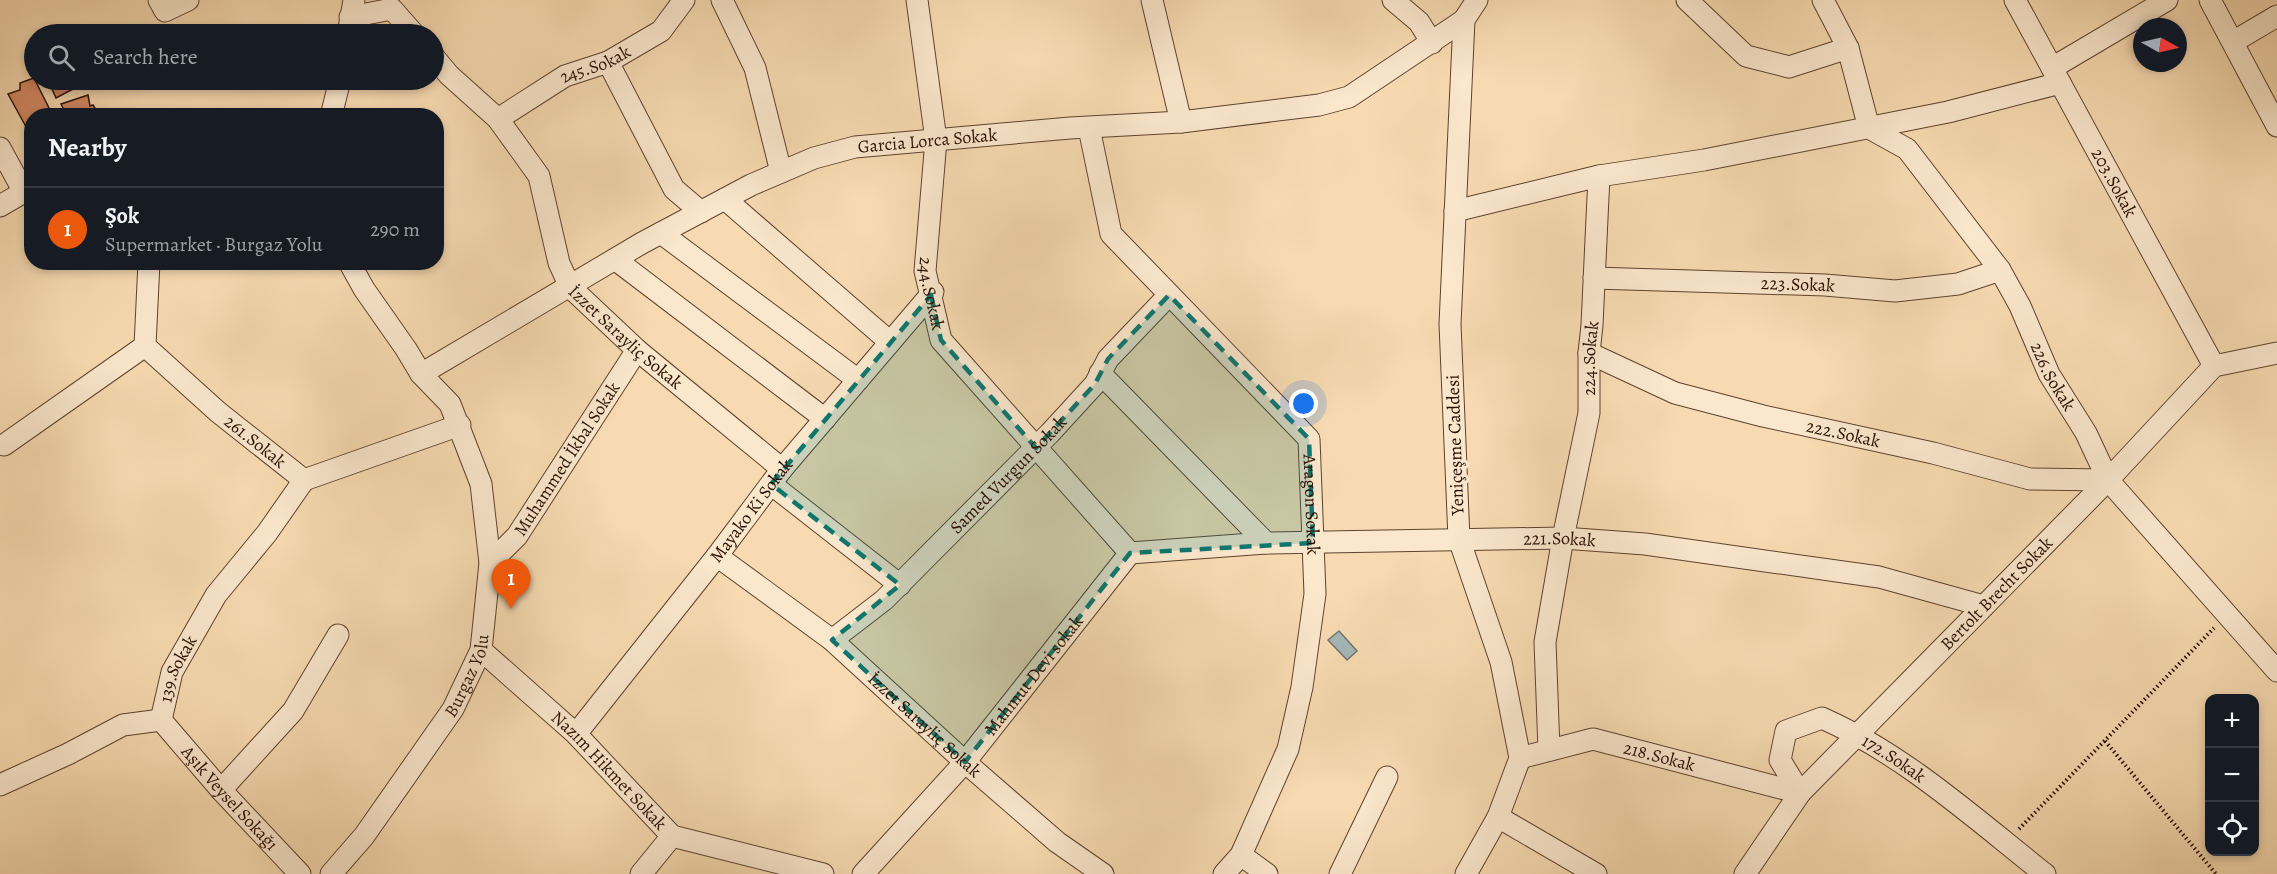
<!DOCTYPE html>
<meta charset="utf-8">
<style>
body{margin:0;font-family:Alegreya,serif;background:#20242c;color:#f1f3f6}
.controls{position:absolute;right:18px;bottom:18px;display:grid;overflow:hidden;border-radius:12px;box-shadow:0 3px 9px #0003}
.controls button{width:54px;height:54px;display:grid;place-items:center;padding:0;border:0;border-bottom:2px solid #363941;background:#171b24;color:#f1f3f6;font:30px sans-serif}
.compass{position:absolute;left:2133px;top:18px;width:54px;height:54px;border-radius:50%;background:#171b24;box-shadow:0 3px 9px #0003;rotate:98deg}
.you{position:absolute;left:1304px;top:404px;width:21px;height:21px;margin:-15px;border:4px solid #fff;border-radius:50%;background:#1a73e8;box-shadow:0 0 0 9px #1a73e833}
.badge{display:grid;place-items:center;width:39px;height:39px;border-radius:50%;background:#ea580c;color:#fff;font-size:20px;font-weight:700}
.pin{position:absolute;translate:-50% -50px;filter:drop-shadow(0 2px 3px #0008)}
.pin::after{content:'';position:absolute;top:32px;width:21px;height:18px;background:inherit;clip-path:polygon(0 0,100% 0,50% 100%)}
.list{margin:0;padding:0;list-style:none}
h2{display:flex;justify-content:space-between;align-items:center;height:78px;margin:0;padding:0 24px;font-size:26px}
h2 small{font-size:20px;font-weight:400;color:#9ea1a6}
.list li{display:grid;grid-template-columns:39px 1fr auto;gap:18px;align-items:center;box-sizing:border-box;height:84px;padding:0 24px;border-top:2px solid #363941}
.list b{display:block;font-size:22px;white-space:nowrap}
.list p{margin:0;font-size:20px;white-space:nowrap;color:#9ea1a6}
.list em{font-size:20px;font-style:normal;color:#9ea1a6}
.icon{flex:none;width:33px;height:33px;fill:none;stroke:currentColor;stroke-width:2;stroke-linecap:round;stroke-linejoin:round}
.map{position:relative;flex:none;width:2277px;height:874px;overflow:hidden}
.search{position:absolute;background:#171b24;box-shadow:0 3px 9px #0003;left:24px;top:24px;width:420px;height:66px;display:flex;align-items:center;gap:15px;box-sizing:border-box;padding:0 21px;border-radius:33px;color:#9ea1a6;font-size:22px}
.panel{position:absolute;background:#171b24;box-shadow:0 3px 9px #0003;left:24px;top:108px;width:420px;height:162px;border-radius:24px}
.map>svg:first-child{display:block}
.water{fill:#a4b7b9;stroke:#747470;stroke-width:1.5}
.building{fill:#d48a65;stroke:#2b0f02;stroke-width:1.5}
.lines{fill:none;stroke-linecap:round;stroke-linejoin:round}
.minor-casing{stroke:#5e422e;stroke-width:23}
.path{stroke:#2b0f02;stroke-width:4;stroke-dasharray:1.5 3;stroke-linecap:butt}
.minor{stroke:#fae7cc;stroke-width:21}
.marked{fill:#0f766e;fill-opacity:0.2;stroke:#0f766e;stroke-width:4.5;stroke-dasharray:12 8;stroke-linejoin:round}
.labels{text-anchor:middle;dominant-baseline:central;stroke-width:6;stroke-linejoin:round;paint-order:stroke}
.street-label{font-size:18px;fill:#2b0f02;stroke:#fae7cc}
</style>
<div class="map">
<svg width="2277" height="874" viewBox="0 0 2277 874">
<rect width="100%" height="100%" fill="#f7dab1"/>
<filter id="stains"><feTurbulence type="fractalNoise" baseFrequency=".00333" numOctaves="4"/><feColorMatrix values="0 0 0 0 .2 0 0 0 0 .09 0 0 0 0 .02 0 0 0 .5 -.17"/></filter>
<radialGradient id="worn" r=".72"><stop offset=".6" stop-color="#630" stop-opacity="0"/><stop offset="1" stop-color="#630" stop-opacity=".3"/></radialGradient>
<path class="water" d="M1339 631 1357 651 1347 660 1328 640Z"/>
<g class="building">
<path d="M34 78 49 108 38 116H32V120L25 125 8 94 20 90V83Z"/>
<path d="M48 80H79L81 85 56 98Z"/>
<path d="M88 95 90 106 93 105 100 116H67L61 104Z"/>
</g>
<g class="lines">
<defs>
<g id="minor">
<path d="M159 0 165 11 188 0"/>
<path d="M722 0 755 68 781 172"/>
<path id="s1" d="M917 0 936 140 925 271 941 340 1130 553"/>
<path d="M1152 0 1181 122"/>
<path d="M1393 0 1419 22 1432 43"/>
<path d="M1687 0 1746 56 1789 67 1848 48"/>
<path id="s2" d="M1823 0 1848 48 1869 128 1907 149 2000 270 2020 306 2049 374 2086 433 2108 480 2277 671"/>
<path id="s3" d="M2015 0 2214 366"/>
<path d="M2210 0 2277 126"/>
<path d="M350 17 392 9 414 34"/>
<path d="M348 34 354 0"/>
<path d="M2233 42 2277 16"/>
<path id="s4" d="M434 57 449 75 498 119 539 176 559 263 570 287 637 350 782 469"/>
<path d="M608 62 674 189 701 212"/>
<path d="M2052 68 2167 0"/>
<path d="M331 116 340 80"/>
<path id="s5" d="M498 119 565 76 608 62 661 31 684 0"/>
<path id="s6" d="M1089 128 1111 234 1309 439 1315 594 1302 687 1288 749 1241 855 1224 874"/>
<path d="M0 148 24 192 32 193"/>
<path d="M725 199 890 342"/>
<path d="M0 206 24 192"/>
<path d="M1455 211 1599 176 1704 160 1948 112 2060 83"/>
<path d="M661 233 858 380"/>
<path d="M616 260 825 419"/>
<path id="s7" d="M149 262 145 346 218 412 304 480 460 425"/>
<path id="s8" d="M1594 278 1825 285 1895 291 1958 284 2000 270"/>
<path id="s9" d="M1589 353 1675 393 1763 416 1933 453 2030 479 2108 480"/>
<path d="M1100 373 1266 543"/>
<path id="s10" d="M421 374 642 243 751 185 814 158 855 147 1070 128 1181 122 1319 105 1349 97 1464 20"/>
<path d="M4 445 145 346"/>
<path d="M771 484 900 585"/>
<path id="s11" d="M1130 553 1266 543 1563 538 1645 544 1879 577 1984 606"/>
<path id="s12" d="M717 556 832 640 965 762 1057 842 1103 874"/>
<path id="s13" d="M490 563 517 536 637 350"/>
<path id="s14" d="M832 640 884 600 1050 433 1095 384 1108 359 1169 295"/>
<path id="s15" d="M481 650 576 734 672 836 823 874"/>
<path id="s16" d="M161 720 172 672 216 595 267 533 304 480"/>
<path id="s17" d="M161 720 221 790 300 874"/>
<path id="s18" d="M576 734 717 556 782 469 933 292"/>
<path id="s19" d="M1549 750 1545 642 1563 538 1589 413V353L1592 325 1599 176"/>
<path id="s20" d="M1520 758 1593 739 1800 793"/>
<path d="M0 785 68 754 123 725 161 720"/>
<path d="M221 790 293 711 338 635"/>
<path id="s21" d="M1800 793 1780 760 1786 731 1822 718C1905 755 1974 818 2045 874"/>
<path d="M1498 817 1596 874"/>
<path d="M1241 855 1267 874"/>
<path id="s22" d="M331 874 364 836 453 709 481 650 490 563 481 484 450 404 421 374 406 349 364 289 349 262"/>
<path d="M641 874 672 836"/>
<path id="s23" d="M863 874 965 762 1130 553"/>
<path d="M1340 874 1387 777"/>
<path d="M1466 874 1498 817 1520 758 1501 662 1459 539 1450 324 1464 20 1477 0"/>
<path id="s24" d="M1745 874 1800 793 2108 480 2214 366 2277 353"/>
</g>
</defs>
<use href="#minor" class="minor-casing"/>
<g class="path">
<path d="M2105 741 2216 874"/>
<path d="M2019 829 2214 628"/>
</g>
<use href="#minor" class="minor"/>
</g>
<path class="marked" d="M931 295 941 340 1036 448 1095 384 1108 359 1169 295 1309 439 1313 543 1130 553 965 762 832 640 900 585 771 484Z"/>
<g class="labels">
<g class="street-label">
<text stroke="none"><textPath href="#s5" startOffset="112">245.Sokak</textPath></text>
<text stroke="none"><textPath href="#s10" startOffset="564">Garcia Lorca Sokak</textPath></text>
<text stroke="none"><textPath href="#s3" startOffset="208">203.Sokak</textPath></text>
<text stroke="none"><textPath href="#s8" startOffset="204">223.Sokak</textPath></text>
<text stroke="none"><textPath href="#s1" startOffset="296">244.Sokak</textPath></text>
<text stroke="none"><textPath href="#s4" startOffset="350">İzzet Sarayliç Sokak</textPath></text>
<text stroke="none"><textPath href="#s19" startOffset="396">224.Sokak</textPath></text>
<text stroke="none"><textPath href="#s2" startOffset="452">226.Sokak</textPath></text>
<text stroke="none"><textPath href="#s9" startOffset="268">222.Sokak</textPath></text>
<text stroke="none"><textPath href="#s7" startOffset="230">261.Sokak</textPath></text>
<text transform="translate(1455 445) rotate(-92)">Yeniçeşme Caddesi</text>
<text stroke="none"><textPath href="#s13" startOffset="130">Muhammed İkbal Sokak</textPath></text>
<text stroke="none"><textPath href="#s14" startOffset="242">Samed Vurgun Sokak</textPath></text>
<text stroke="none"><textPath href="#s6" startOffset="459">Aragon Sokak</textPath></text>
<text stroke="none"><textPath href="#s18" startOffset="284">Mayako Ki Sokak</textPath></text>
<text stroke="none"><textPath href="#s11" startOffset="430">221.Sokak</textPath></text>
<text stroke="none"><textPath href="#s24" startOffset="378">Bertolt Brecht Sokak</textPath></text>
<text stroke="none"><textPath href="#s16" startOffset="54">139.Sokak</textPath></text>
<text stroke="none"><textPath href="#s23" startOffset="262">Mahmut Devi sokak</textPath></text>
<text stroke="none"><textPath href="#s22" startOffset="242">Burgaz Yolu</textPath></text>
<text stroke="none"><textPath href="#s12" startOffset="268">İzzet Sarayliç Sokak</textPath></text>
<text stroke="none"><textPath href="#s20" startOffset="144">218.Sokak</textPath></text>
<text stroke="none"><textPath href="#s21" startOffset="189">172.Sokak</textPath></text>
<text stroke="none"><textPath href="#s15" startOffset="176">Nazım Hikmet Sokak</textPath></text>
<text stroke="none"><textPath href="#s17" startOffset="104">Aşık Veysel Sokağı</textPath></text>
</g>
</g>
<rect width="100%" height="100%" filter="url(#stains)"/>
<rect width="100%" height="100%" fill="url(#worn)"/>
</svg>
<div class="controls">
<button>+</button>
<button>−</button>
<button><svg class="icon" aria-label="locate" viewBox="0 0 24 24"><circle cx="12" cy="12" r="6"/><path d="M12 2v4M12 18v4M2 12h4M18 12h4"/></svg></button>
</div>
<svg class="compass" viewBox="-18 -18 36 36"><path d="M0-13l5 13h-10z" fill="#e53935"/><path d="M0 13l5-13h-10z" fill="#9ea1a6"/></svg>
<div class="you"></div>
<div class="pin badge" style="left:511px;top:609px">1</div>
<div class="search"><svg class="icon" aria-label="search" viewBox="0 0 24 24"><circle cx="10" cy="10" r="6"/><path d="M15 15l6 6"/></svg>Search here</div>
<section class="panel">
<h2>Nearby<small></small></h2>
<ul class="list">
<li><span class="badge">1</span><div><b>Şok</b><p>Supermarket · Burgaz Yolu</p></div><em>290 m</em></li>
</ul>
</section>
</div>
